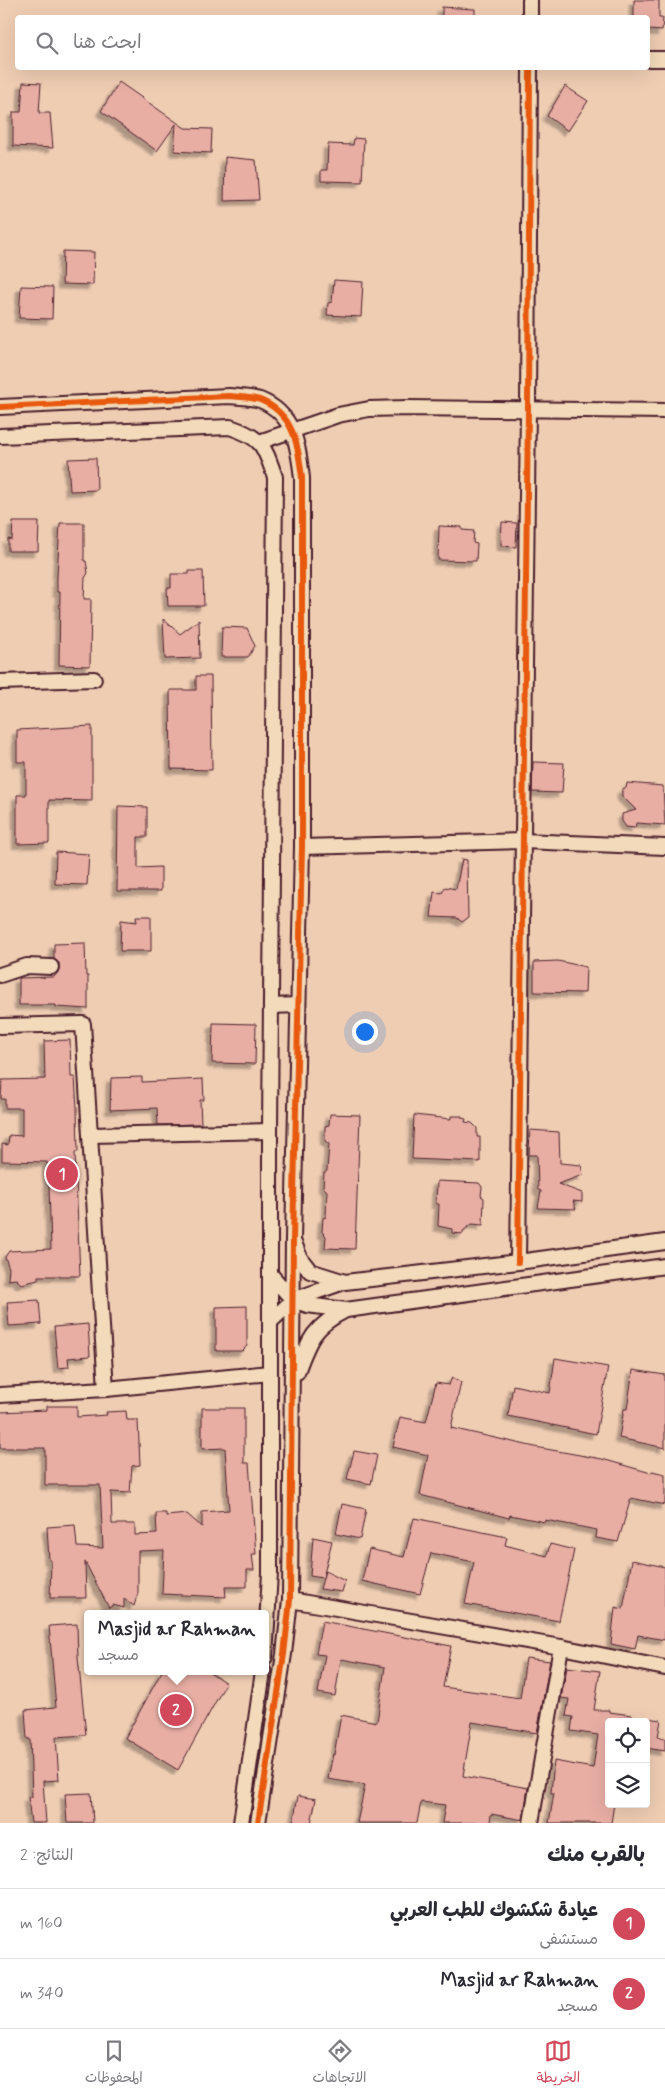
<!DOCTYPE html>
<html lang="ar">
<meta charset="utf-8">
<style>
body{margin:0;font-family:Mynerve,"Playpen Sans Arabic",sans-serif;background:#f7f7f7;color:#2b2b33;direction:rtl}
.controls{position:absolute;right:15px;bottom:15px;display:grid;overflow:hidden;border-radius:5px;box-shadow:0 5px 20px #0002}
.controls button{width:45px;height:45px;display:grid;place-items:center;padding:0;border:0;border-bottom:1px solid #e1e1e2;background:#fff;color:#2b2b33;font:25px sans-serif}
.you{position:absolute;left:364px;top:1031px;width:18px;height:18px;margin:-12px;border:4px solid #fff;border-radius:50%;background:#1a73e8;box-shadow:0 0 0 8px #1a73e833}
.badge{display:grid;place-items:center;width:32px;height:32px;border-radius:50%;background:#d1495b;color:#fff;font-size:16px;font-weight:700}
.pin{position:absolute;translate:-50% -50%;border:2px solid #fff;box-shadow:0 1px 5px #0006}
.popup{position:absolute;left:84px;top:1610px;width:185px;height:65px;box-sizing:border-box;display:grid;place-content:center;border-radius:5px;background:#fff;filter:drop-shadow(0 1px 4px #0005);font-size:16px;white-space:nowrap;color:#7c7c81}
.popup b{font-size:19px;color:#2b2b33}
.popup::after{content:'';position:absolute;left:50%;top:100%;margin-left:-10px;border:10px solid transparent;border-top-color:#fff}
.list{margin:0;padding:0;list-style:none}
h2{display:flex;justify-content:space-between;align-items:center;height:65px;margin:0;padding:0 20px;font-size:21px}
h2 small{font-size:16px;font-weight:400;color:#7c7c81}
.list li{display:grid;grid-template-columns:32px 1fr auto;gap:15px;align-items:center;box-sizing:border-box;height:70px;padding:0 20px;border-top:1px solid #e1e1e2}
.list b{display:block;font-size:19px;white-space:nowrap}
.list p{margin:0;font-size:16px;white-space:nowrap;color:#7c7c81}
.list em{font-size:16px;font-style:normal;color:#7c7c81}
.icon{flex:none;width:28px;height:28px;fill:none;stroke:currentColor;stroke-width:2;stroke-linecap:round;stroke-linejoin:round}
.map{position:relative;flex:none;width:665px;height:1823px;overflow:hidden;direction:ltr}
.search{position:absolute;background:#fff;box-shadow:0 5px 20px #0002;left:15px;right:15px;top:15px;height:55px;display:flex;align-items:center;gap:12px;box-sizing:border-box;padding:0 18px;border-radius:5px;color:#7c7c81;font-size:19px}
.sheet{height:205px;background:#fff}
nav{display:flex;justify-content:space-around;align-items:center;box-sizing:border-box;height:70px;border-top:1px solid #e1e1e2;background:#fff;font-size:14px;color:#7c7c81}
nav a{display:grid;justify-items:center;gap:2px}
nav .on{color:#d1495b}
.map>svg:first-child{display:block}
.building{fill:#e8aea4;stroke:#4a1f2b;filter:url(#shadow)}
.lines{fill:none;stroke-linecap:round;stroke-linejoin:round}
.minor-casing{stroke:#4a1f2b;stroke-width:18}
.minor{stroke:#f2daba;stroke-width:14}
.cycleway-casing{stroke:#f2daba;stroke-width:9}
.cycleway{stroke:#e8590c;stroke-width:6}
</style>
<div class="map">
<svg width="665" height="1823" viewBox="0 0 665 1823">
<defs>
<filter id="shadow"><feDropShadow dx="-4.5" dy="4.5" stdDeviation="1" flood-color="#0004"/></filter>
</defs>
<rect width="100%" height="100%" fill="#efcdb3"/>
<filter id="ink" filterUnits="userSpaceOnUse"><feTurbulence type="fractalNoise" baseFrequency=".02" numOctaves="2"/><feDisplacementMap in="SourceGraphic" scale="10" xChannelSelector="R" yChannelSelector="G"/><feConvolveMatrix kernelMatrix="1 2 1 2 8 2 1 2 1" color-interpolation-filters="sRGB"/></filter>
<g filter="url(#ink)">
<g class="building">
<path d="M634 0H659V18H663L662 31 648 30V18H634Z"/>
<path d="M442 7 475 9V18H442Z"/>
<path d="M23 82 41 83 39 113H50L53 148 13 146V112H21Z"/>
<path d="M119 82 185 128 212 129 211 153 174 151 176 124 157 151 101 111Z"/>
<path d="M565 86 588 101 568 131 547 116Z"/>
<path d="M354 138 364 139 362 182 321 181V170H327L328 144 353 145Z"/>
<path d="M225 157 256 160 259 200 224 201Z"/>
<path d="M63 251 94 252 93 285 62 284Z"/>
<path d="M334 280 363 282 361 317 327 315 328 303 332 302Z"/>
<path d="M21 286 53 287 52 319 19 318Z"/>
<path d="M96 458 97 490 70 491 68 459Z"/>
<path d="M13 522H39L38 551H8V539L12 540Z"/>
<path d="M502 522 517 523 516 547 501 546Z"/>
<path d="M60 523H84V561H86L88 573 85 578 84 599H91L90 666 59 665 60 592H57V577Z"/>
<path d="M439 526 462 527V530L474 531 473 543 477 544 476 561 438 560Z"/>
<path d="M189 571H203L204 606H168L167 588H171V574H189Z"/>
<path d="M163 619 180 634 199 620 200 658 165 659Z"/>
<path d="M222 627 247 628 255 646 248 657H221Z"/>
<path d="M196 676H211L212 770 171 769 170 690H196Z"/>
<path d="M92 726V801L49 800V843L17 844V795H26V762H17V730Z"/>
<path d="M533 762 564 763 562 793 532 792Z"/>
<path d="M627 783 663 786 665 825 636 823 635 828 626 827 622 821V814L636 810 622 796V789L626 788Z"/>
<path d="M118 806 147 807V837H138V868L161 867V891H117Z"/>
<path d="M56 852 89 854 87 885 55 884Z"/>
<path d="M462 859 467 860 468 918 462 922 457 918 431 917 434 892 442 893 445 887 456 889Z"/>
<path d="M136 916H151V951H120L121 920 137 922Z"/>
<path d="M85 943 86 976H88V1009L56 1007V1005H19V978L54 977 59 971V963L54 959V944Z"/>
<path d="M558 961 586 967 585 993 534 992V962Z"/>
<path d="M213 1023 256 1024 255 1064 212 1063Z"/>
<path d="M70 1040 71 1077H75L77 1108 78 1152H75L80 1276H38V1280L21 1284 16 1279 8 1280 9 1268 5 1257 9 1251 51 1249 49 1186 47 1162 2 1161V1144L8 1145 9 1135 22 1136V1108H5V1099H1L2 1080 45 1079 44 1041Z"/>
<path d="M142 1077V1082L203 1079 204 1100H200L201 1124 158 1125 157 1108 110 1110 111 1078Z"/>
<path d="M330 1114 360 1115 355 1249 325 1248 326 1236 322 1232 323 1218 326 1217 327 1191 323 1187 324 1173 327 1171 329 1144 325 1141V1126L329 1125Z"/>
<path d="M414 1115 451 1119V1116H462V1118L466 1119 465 1122 472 1123 477 1128V1137H480V1162L412 1159Z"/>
<path d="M530 1130 559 1132 560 1163 581 1165 583 1175 558 1184 582 1193V1202L573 1201 576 1209 538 1208 541 1191 538 1190 537 1155H529Z"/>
<path d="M437 1181 479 1183 482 1187 481 1196 484 1198 483 1225 472 1224 463 1231V1234L452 1233V1229L438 1226 439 1204H436Z"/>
<path d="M39 1300 41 1324 9 1326 7 1302Z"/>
<path d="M247 1306V1346L242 1351H216V1307Z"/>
<path d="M88 1324 90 1356 68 1358 69 1367 58 1368 54 1327Z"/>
<path d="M555 1358 608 1367 596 1434 508 1416 513 1385 550 1393Z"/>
<path d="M633 1370 665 1375V1448L619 1438 624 1409H627Z"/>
<path d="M452 1377 461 1382 451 1428 535 1447 602 1459 651 1473 652 1471 665 1474V1505L631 1498 618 1542 596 1538 597 1530 545 1520V1522L510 1515 509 1518 420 1495 428 1455 393 1447 400 1417 426 1422 436 1383 449 1385Z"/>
<path d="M47 1406H77V1417L107 1415 106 1412 126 1411 127 1420H138L140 1465 132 1466 130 1493 111 1492 112 1524H135V1535L157 1534 156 1513H166V1516L187 1514 202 1527V1512L229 1510 225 1448 202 1449V1408H244V1463H249L256 1554H252L254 1570H247V1587H225L226 1597 162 1594 164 1550 138 1551V1593L134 1606 124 1599V1608L113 1605 109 1608 85 1562 86 1598H50L51 1560H49L47 1527 75 1525 77 1547 103 1548 100 1485H45V1448H0V1412L47 1410Z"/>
<path d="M354 1451 377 1455 371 1484 347 1479Z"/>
<path d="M342 1504 366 1509 360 1539 336 1534Z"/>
<path d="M414 1518 507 1537 505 1545 547 1556 550 1544 574 1550 559 1621 465 1604 474 1562 431 1553 420 1594 362 1581 369 1549 404 1557Z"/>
<path d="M313 1537 332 1541 323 1578 310 1576Z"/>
<path d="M632 1560 665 1567V1640L638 1635 635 1649 611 1644 615 1607 623 1609Z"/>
<path d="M325 1571 345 1581 342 1592 320 1589Z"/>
<path d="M322 1621 451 1646 443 1687 520 1698 526 1658 550 1661 537 1733 472 1722 463 1776 528 1788 523 1820 491 1814 490 1823H442L445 1805 421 1802 417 1823H357L365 1785 328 1779 333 1754 334 1755 341 1715 377 1722 385 1667 341 1659 335 1696 318 1693 325 1655 316 1654Z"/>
<path d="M77 1624 78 1657 86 1735 56 1737 59 1780 43 1781 46 1823H31L28 1797H32L30 1739H27L25 1710 56 1707 49 1626Z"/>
<path d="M567 1667 600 1671 594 1710H609V1712L632 1715 631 1722H609V1804H614L611 1823H549L554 1793H551L554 1761 593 1768 598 1735 571 1731 573 1717 566 1716 569 1699 561 1698Z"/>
<path d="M162 1671H208L226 1683 178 1770 125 1738Z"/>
<path d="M646 1718 661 1720 658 1737 665 1738V1751L646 1748Z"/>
<path d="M91 1793 93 1823H67L65 1794Z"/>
<path d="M298 1796 316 1799 311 1823H293Z"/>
</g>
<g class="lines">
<defs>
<g id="minor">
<path d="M530 18V0"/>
<path d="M648 59H665"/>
<path d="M0 407 229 396C238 397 251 397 260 400 295 414 298 446 302 478V847L293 1239 290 1600 284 1654 258 1823"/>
<path d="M0 436 230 427C263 438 264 446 275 477L270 1131V1573L265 1657"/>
<path d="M259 442 338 415 369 409 407 408 665 411"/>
<path d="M0 682 94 679"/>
<path d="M302 847 523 841 665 847"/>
<path d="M0 975 27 966 51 967"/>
<path d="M271 1006 298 1005"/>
<path d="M0 1026 83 1024 106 1389"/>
<path d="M90 1135 270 1131"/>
<path d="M295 1245 300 1258 310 1271 345 1282 518 1262 665 1242"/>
<path d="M518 1262 528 409 530 68"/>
<path d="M270 1274 293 1300 307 1305 346 1310"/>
<path d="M270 1322 293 1300 344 1282"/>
<path d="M297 1372C309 1339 314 1326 346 1310L665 1266"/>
<path d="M0 1395 106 1389 270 1373"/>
<path d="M290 1600 561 1647 665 1668"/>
<path d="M241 1823 263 1671"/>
<path d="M531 1823 561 1647"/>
</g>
</defs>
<use href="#minor" class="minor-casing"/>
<use href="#minor" class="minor"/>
<defs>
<g id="cycleway">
<path d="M0 407 229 396C238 397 251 397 260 400 295 414 298 446 302 478V847L293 1239 290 1600 284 1654 258 1823"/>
<path d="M518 1262 528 409 530 68"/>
</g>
</defs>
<use href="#cycleway" class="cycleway-casing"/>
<use href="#cycleway" class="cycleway"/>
</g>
</g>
</svg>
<div class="controls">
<button><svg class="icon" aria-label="locate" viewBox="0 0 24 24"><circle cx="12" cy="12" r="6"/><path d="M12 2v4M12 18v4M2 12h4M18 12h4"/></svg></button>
<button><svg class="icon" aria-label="layers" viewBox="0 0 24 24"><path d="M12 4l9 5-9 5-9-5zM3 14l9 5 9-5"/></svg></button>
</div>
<div class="you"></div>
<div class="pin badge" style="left:62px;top:1174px">1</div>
<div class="pin badge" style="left:176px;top:1710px">2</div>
<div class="popup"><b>Masjid ar Rahman</b>مسجد</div>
<div class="search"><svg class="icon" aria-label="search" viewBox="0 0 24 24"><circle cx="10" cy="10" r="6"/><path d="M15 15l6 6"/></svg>ابحث هنا</div>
</div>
<section class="sheet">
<h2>بالقرب منك<small>النتائج: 2</small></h2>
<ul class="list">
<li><span class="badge">1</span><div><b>عيادة شكشوك للطب العربي</b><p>مستشفى</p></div><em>160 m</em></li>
<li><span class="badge">2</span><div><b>Masjid ar Rahman</b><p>مسجد</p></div><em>340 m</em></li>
</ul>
</section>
<nav>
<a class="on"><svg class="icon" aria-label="map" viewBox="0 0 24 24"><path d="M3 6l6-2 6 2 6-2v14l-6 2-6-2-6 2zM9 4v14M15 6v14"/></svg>الخريطة</a>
<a><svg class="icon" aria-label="directions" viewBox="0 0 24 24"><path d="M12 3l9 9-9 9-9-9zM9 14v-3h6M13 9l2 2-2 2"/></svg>الاتجاهات</a>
<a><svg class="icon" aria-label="saved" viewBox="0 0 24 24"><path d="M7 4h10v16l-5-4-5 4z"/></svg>المحفوظات</a>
</nav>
